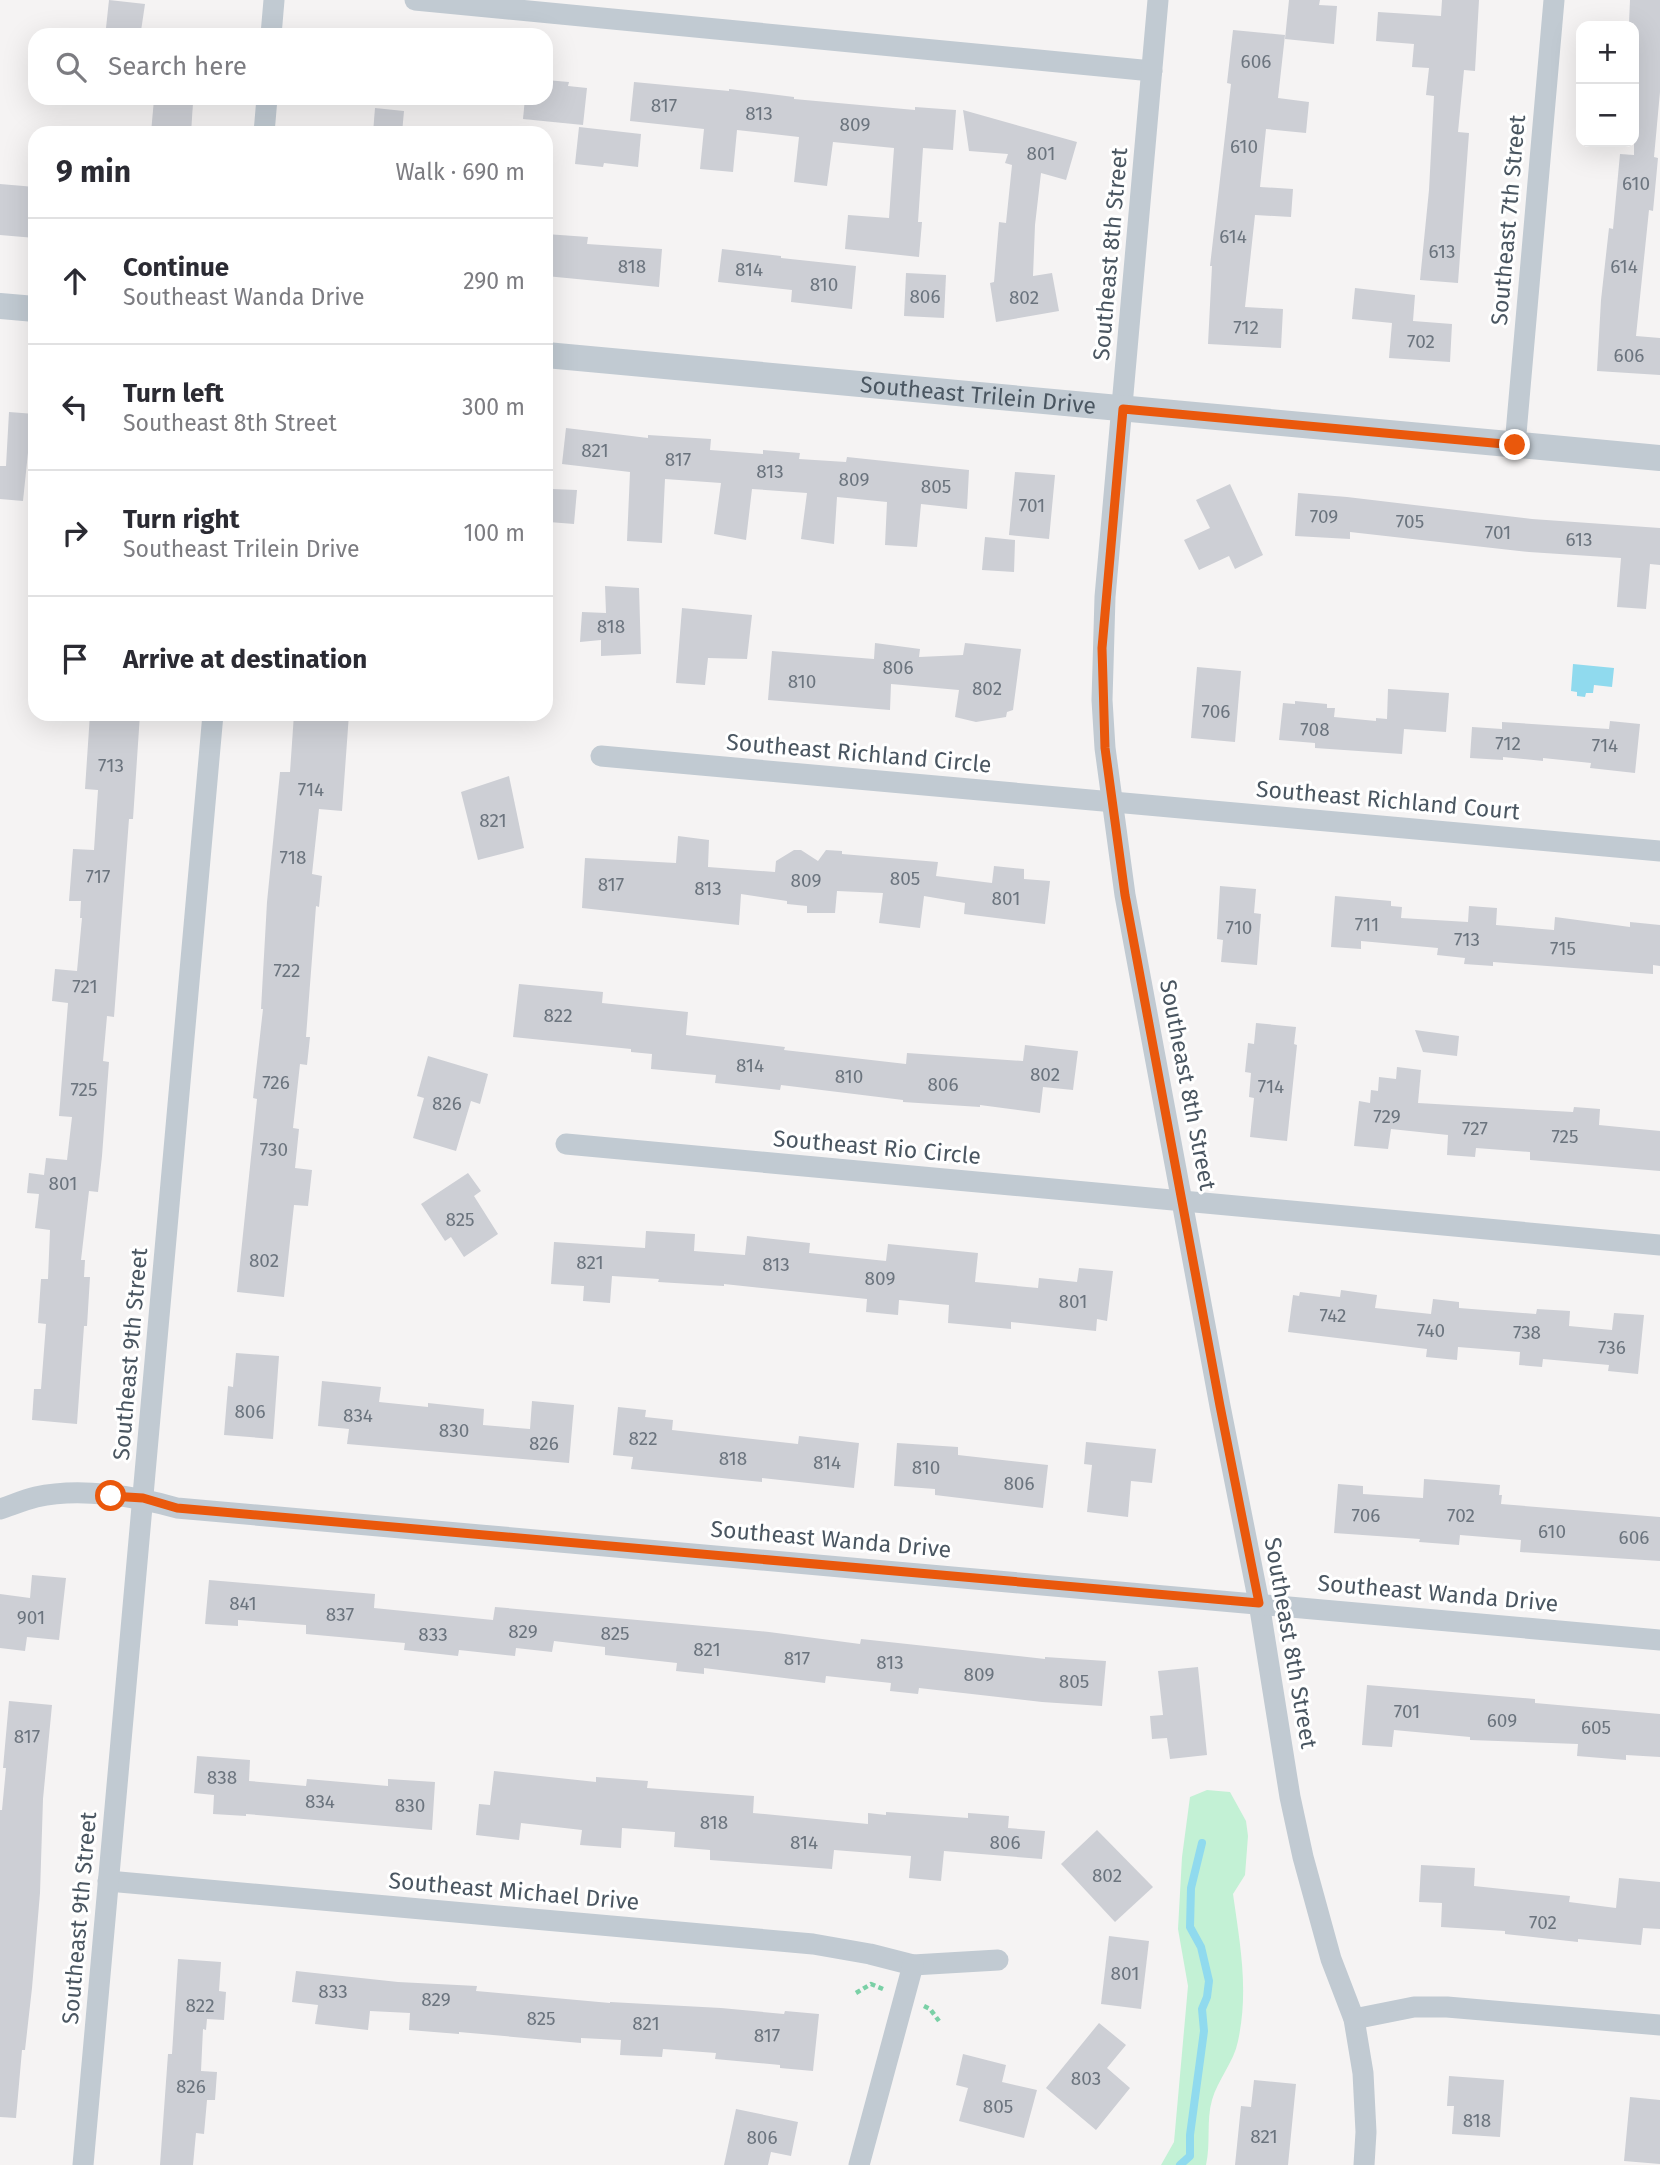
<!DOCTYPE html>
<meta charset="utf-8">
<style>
body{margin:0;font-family:"Fira Sans",sans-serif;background:#f7f7f7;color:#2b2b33}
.controls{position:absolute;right:21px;top:21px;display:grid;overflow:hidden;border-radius:14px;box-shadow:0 7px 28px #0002}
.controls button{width:63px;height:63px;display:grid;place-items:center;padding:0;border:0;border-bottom:2px solid #e1e1e2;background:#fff;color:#2b2b33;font:35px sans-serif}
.stop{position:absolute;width:21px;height:21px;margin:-16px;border:5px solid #ea580c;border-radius:50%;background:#fff}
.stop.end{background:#ea580c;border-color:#fff;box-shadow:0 2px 7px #0008}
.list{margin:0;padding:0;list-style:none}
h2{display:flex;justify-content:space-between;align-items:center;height:91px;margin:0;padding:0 28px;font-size:30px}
h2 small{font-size:23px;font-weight:400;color:#7c7c81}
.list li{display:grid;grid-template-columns:46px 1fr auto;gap:21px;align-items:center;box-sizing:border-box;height:126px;padding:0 28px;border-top:2px solid #e1e1e2}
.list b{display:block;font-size:26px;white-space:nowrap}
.list p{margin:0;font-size:23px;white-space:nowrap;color:#7c7c81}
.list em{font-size:23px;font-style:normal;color:#7c7c81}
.icon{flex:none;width:38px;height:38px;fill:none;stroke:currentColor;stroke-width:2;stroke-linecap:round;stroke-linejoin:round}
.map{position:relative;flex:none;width:1660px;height:2165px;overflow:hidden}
.search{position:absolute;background:#fff;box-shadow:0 7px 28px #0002;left:28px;top:28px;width:525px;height:77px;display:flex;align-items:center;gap:18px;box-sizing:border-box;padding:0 24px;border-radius:21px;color:#7c7c81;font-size:26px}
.panel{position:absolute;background:#fff;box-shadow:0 7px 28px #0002;left:28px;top:126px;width:525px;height:595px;border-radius:21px}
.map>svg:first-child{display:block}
.green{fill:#c3f1d5}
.water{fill:#90daee}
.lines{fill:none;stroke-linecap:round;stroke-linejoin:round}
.stream{stroke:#90daee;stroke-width:8}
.building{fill:#cdcfd5}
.path{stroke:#7ad0a6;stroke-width:4.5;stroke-dasharray:5 3.5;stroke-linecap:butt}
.minor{stroke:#c1cad2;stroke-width:21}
.tertiary{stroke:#c1cad2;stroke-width:26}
.route{stroke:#ea580c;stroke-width:9}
.labels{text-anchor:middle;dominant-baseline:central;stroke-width:6;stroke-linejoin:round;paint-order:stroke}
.number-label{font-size:19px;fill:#6b747e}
.street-label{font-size:23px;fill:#4a5661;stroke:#fff}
</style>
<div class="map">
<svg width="1660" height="2165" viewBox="0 0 1660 2165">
<rect width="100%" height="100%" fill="#f5f3f3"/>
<path class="green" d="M1207 1790 1230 1792 1246 1821 1248 1836 1245 1875 1233 1894C1240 1944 1249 1990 1238 2041 1234 2062 1218 2079 1212 2100 1206 2121 1211 2143 1206 2165H1161L1174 2142 1188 1986 1178 1929 1182 1857 1190 1797Z"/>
<path class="water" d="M1573 664 1614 668 1612 687 1594 685 1593 693H1586L1585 697 1577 696V692L1571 691Z"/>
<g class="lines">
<path class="stream" d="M1180 2165 1190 2156V2135L1204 2031 1202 2009 1207 1997 1209 1981 1201 1947 1190 1927 1191 1888 1202 1843"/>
</g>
<g class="building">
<path d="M109 0 145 4 141 31 106 28Z"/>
<path d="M1289 0H1320L1319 5 1337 6 1334 44 1285 39Z"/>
<path d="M1442 0H1479L1475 71 1464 70 1458 132 1469 133 1458 283 1420 280 1429 190 1434 96 1426 95 1429 68 1412 67 1414 44 1376 41 1378 12 1441 16Z"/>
<path d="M1630 0H1660V92L1654 157 1658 158 1653 211 1649 210 1636 336 1660 338V375L1597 371 1601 300 1609 228 1613 229 1620 154 1634 155V24L1629 23Z"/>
<path d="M1233 30 1285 35 1278 98 1309 102 1306 133 1266 129 1260 187 1293 189 1291 217 1255 215 1245 307 1283 309 1281 348 1208 344 1212 266H1210L1231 84 1227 83Z"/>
<path d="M546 80 569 82 568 86 587 88 583 125 523 119 525 98H546Z"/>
<path d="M634 82 729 91V89L794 97V99L915 110V107L956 110 953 150 923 148 918 222H922L919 257 845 249 848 215 889 218 894 148 833 142 827 186 794 182 799 137 737 130 733 172 700 169 704 129 630 121Z"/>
<path d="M154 99 193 103 191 133H151Z"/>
<path d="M375 108 404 111 402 133H373Z"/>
<path d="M963 110 1077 142 1066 180 1041 173 1035 225 1033 276 1052 273 1059 311 996 322 990 283 994 282 999 222 1006 223 1012 165 1005 163 1008 154 969 151Z"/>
<path d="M579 127 641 134 638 167 604 163 603 167 575 164Z"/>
<path d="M0 184 35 187V238L0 235Z"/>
<path d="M546 234 588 237 587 244 662 249 659 287 546 276Z"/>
<path d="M722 249 781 256V258L856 266 852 309 791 302 792 290 718 282Z"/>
<path d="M906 273 946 275 944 318 904 316Z"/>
<path d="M1355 288 1415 295 1413 321 1452 324 1450 362 1389 358 1392 323 1352 319Z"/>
<path d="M9 412 35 414V443H29L23 501 0 499V466H6Z"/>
<path d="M566 428 648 438V435L711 439 710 450 763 454V450L800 453 799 459 846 462 847 457 969 470 967 509 921 504 917 547 885 545 887 502 837 497 834 544 801 539 807 493 752 489 746 540 714 534 721 483 665 479 662 543 627 541 630 472 562 464Z"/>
<path d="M1015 472 1055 475 1049 539 1009 535Z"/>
<path d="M1230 484 1263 555 1235 569 1229 556 1199 570 1184 540 1210 528 1196 500Z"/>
<path d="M552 489 577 490 574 524 549 522Z"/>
<path d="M1298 493 1347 497 1532 519 1660 528V565L1650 564 1646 609 1617 607 1621 558 1529 552 1350 532V539L1295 536Z"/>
<path d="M985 537 1015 540 1014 572 982 570Z"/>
<path d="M605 586 639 588 641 654 601 656V640L580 642 582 612 606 613Z"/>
<path d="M682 608 752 615 747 659 708 658 705 685 676 683Z"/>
<path d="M875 643 920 649 919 657 963 655 965 643 1021 649 1013 710 1007 712 1006 717 976 722 955 717 959 690 891 684 890 710 768 700 772 651 874 659Z"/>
<path d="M1197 667 1241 671 1235 742 1191 738Z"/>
<path d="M1388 689 1449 693 1446 732 1404 729 1402 754 1315 748V743L1279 740 1283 703 1295 704V701L1327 704V708H1335L1334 717 1376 721V718L1387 719Z"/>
<path d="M90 714H140L133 819H129L114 1017 107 1016 103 1061 109 1062 102 1156 98 1192 89 1191 81 1260H85L84 1277H90L87 1326H84L77 1424 32 1420 34 1389H41L46 1324 38 1323 41 1279H48L50 1230 35 1228 39 1194 27 1193 29 1173 44 1175 46 1158 67 1160 72 1117 59 1116 68 1003 52 1001 55 969 77 971 82 918H80L81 901H69L73 849 94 850 98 790 85 789Z"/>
<path d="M294 714H349L342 811 319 809 312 874 322 876 319 907 316 906 306 1037H310L307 1065 300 1064 293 1128 299 1129 295 1168 312 1170 308 1206 294 1205 284 1297 237 1292 257 1099 253 1098 263 1009H261L267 902 280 772H290Z"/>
<path d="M1610 721 1640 724 1635 773 1590 768 1591 763 1543 758V761L1503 757V760L1470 758 1472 727 1502 729V722L1609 729Z"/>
<path d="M509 776 524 848 478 860 461 792Z"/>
<path d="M678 836 709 840 708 867 775 872 776 861 794 850H801L818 861 826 850 842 851V854L938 862 936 876 992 883 994 866 1024 869V879L1050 881 1045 924 964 914 965 903 924 896 920 928 879 923 883 893 837 891 835 913H807V906L787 904V901L741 894 739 925 582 908 585 858 676 863Z"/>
<path d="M1220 886 1256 889 1254 913 1261 914 1257 965 1221 962 1223 940 1217 939Z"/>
<path d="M1335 896 1391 901V906L1402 907 1401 918 1468 922 1469 906 1497 908 1496 925 1554 930 1555 917 1630 927V922L1660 925V966L1653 965V974L1493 962V966L1464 964 1465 958 1437 955 1438 948 1361 941V949L1331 947Z"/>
<path d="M519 984 603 992 602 1003 688 1012 686 1035 785 1047 784 1050 906 1064 907 1053 1023 1061 1025 1045 1078 1051 1073 1090 1043 1087 1040 1113 980 1105V1107L903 1102V1100L781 1085 780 1090 715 1083 716 1075 651 1069 652 1054 631 1052V1049L513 1037Z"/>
<path d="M1256 1023 1296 1027 1294 1044 1297 1045 1287 1141 1250 1137 1254 1098 1249 1097 1251 1073 1245 1072 1248 1043 1254 1044Z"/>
<path d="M1415 1030 1459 1036 1457 1056 1423 1052Z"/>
<path d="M428 1056 488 1074 480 1104 471 1101 456 1151 413 1138 424 1098 417 1096Z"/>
<path d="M1397 1067 1421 1070 1418 1103 1573 1112 1574 1107 1600 1109 1599 1125 1660 1131V1171L1530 1160V1152L1476 1148 1475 1157 1447 1155 1448 1135 1391 1129 1388 1149 1354 1146 1359 1101 1370 1103 1371 1090 1378 1091 1379 1077 1396 1079Z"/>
<path d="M468 1173 481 1191 474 1196 498 1234 464 1257 451 1237 445 1241 421 1204Z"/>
<path d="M646 1231 695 1234 694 1251 745 1255 747 1236 810 1243 809 1253 886 1261 888 1244 978 1253 975 1282 1038 1288 1039 1278 1077 1282 1079 1268 1113 1271 1107 1321 1097 1319 1096 1331 1011 1322V1329L948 1323 949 1305 899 1300 898 1315 866 1312 867 1299 724 1284V1286L658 1282 659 1279 612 1276 610 1303 583 1301 584 1286 551 1284 554 1242 645 1248Z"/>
<path d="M1341 1290 1377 1295 1375 1308 1431 1314 1433 1299 1459 1302V1308L1536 1314 1537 1309 1570 1311 1569 1326 1612 1330 1614 1313 1644 1315 1638 1374 1608 1371 1609 1365 1543 1359 1542 1367 1519 1365 1520 1352 1458 1347 1457 1360 1426 1357 1427 1349 1288 1332 1293 1295 1299 1296 1300 1292 1340 1297Z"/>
<path d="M236 1353 279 1356 273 1439 224 1435 228 1386 233 1387Z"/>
<path d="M322 1381 381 1387 379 1402 428 1407V1403L484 1409 483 1425 530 1429 532 1401 574 1405 569 1463 347 1444 349 1429 318 1426Z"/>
<path d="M618 1407 646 1410 645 1417 673 1420 672 1430 798 1444 799 1436 859 1443 854 1488 762 1478V1482L631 1469 633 1457 613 1455Z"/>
<path d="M1086 1442 1156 1449 1152 1483 1131 1481 1128 1517 1087 1512 1092 1465 1084 1464Z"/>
<path d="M897 1443 958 1447V1455L1048 1465 1043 1508 935 1495V1489L894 1486Z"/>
<path d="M1424 1479 1500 1485 1499 1495H1502L1501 1504 1660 1517V1561L1520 1552 1521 1540 1460 1535 1459 1545 1419 1542 1420 1539 1334 1533 1338 1484 1363 1486V1494L1423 1498Z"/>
<path d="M32 1575 66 1578 59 1640 27 1637 25 1651 0 1648V1594L30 1598Z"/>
<path d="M209 1580 375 1594 374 1608 493 1620 495 1607 769 1632 860 1644 861 1639 1045 1659V1657L1106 1661 1102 1706 1042 1702 919 1688 918 1694 890 1691 891 1683 826 1676 825 1683 704 1668V1674L676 1671 677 1663 605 1655V1647L554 1641 552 1652 516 1648 515 1656 459 1650 458 1656 404 1650 405 1643 306 1634V1625L238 1620V1626L205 1624Z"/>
<path d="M1198 1667 1207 1755 1170 1759 1167 1738 1152 1739 1150 1716 1163 1715 1158 1671Z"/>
<path d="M1367 1685 1535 1699V1703L1660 1714V1757L1626 1755V1760L1577 1756 1578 1744 1470 1740V1737L1394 1730 1392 1747 1362 1745Z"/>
<path d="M9 1701 52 1705 43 1799 40 1893 32 1988 25 2050H22L16 2118 0 2117V1810H2L6 1768H3Z"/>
<path d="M197 1756 250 1760 249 1781 306 1786 307 1779 388 1786V1779L435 1782 432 1830 246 1814V1816L213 1814 214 1795 194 1793Z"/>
<path d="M494 1771 596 1782V1777L648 1781 647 1788 754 1796 753 1813 868 1824V1813L886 1815V1812L968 1818V1813L1009 1816 1008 1828 1045 1831 1042 1859 944 1851 941 1881 909 1878 911 1856 834 1850 832 1869 710 1860V1850L674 1847 675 1832 622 1828 621 1848 580 1845 582 1830 521 1823 519 1840 476 1835 479 1804 490 1805Z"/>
<path d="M1097 1830 1153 1887 1115 1922 1061 1864Z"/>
<path d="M1421 1865 1475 1868 1474 1886 1570 1896 1569 1902 1616 1908 1619 1878 1660 1882V1929L1643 1928 1641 1945 1578 1939V1942L1505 1934V1931L1441 1927 1442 1903 1419 1902Z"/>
<path d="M1109 1936 1149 1941 1141 2009 1101 2004Z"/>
<path d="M178 1959 221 1962 219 1991 226 1992 224 2020 207 2019 206 2030 203 2029 201 2071 217 2072 215 2100H207L204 2134 196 2133 193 2165H160L168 2054H172Z"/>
<path d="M296 1971 398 1982 477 1986 476 1991 610 2003V2002L721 2008 784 2014 785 2011 819 2014 813 2071 780 2068V2065L715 2059 716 2053 663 2049 662 2057 620 2055 621 2040 581 2038V2043L459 2032V2034L409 2030 410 2013 370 2011 368 2030 315 2024 318 2005 292 2002Z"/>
<path d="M1099 2023 1126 2045 1107 2068 1130 2088 1096 2130 1046 2088Z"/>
<path d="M963 2054 1006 2065 1002 2082 1037 2090 1024 2138 959 2121 968 2088 956 2085Z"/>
<path d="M1449 2076 1504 2080 1500 2137 1452 2134 1454 2106H1447Z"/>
<path d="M1254 2080 1296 2084 1288 2165H1235L1241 2106 1251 2107Z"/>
<path d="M1630 2097 1660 2100V2164L1624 2161Z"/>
<path d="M736 2109 798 2122 791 2156 771 2152 768 2165H724Z"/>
</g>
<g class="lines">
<g class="path">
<path d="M856 1993 871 1984 883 1989"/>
<path d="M924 2006 930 2009 939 2021"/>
</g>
<g class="minor">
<path d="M415 0 1152 71"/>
<path d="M1158 0 1105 597 1102 700 1105 748 1125 895 1220 1406 1259 1603 1290 1797 1303 1857 1331 1959 1354 2019 1363 2073 1366 2132 1364 2165"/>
<path d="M271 35 274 0"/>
<path d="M264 133 267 98"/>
<path d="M1515 445 1554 0"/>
<path d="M601 756 1660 851"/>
<path d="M566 1144 1660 1245"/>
<path d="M0 1509C12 1505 24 1500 36 1497 79 1487 135 1496 177 1508L1660 1640"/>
<path d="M108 1881 813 1944 870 1954 913 1965 998 1960"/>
<path d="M1354 2019 1414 2007H1447L1660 2025"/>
<path d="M83 2165 213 714"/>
<path d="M859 2165 913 1965"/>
</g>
<g class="tertiary">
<path d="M0 306 35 309"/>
<path id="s1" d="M546 355 1660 458"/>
</g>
</g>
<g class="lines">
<path class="route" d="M111 1496 143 1498 177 1508 1259 1603 1220 1406 1125 895 1105 748 1102 648 1123 409 1515 445"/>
</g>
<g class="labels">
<g class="number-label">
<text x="1256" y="61">606</text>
<text x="664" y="105">817</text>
<text x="759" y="113">813</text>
<text x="855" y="124">809</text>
<text x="1244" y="146">610</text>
<text x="1041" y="153">801</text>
<text x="1636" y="183">610</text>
<text x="1233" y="236">614</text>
<text x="1442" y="251">613</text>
<text x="632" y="266">818</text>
<text x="1624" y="266">614</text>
<text x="749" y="269">814</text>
<text x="824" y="284">810</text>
<text x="925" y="296">806</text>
<text x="1024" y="297">802</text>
<text x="1246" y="327">712</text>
<text x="1421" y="341">702</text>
<text x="1629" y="355">606</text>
<text x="595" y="450">821</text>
<text x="678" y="459">817</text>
<text x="770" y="471">813</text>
<text x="854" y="479">809</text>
<text x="936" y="486">805</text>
<text x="1032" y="505">701</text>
<text x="1324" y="516">709</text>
<text x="1410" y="521">705</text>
<text x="1498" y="532">701</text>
<text x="1579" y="539">613</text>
<text x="611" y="626">818</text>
<text x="898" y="667">806</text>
<text x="802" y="681">810</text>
<text x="987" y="688">802</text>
<text x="1216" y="711">706</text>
<text x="1315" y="729">708</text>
<text x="1508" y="743">712</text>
<text x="1605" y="745">714</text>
<text x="111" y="765">713</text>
<text x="311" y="789">714</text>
<text x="493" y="820">821</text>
<text x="293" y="857">718</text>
<text x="98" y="876">717</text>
<text x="905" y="878">805</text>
<text x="806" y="880">809</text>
<text x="611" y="884">817</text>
<text x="708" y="888">813</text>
<text x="1006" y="898">801</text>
<text x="1367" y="924">711</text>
<text x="1239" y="927">710</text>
<text x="1467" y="939">713</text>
<text x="1563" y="948">715</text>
<text x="287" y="970">722</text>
<text x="85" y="986">721</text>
<text x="558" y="1015">822</text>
<text x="750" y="1065">814</text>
<text x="1045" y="1074">802</text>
<text x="849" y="1076">810</text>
<text x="276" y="1082">726</text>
<text x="943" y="1084">806</text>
<text x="1271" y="1086">714</text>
<text x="84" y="1089">725</text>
<text x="447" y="1103">826</text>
<text x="1387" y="1116">729</text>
<text x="1475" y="1128">727</text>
<text x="1565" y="1136">725</text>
<text x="274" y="1149">730</text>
<text x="63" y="1183">801</text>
<text x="460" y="1219">825</text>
<text x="264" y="1260">802</text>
<text x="590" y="1262">821</text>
<text x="776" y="1264">813</text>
<text x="880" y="1278">809</text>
<text x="1073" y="1301">801</text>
<text x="1333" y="1315">742</text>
<text x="1431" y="1330">740</text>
<text x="1527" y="1332">738</text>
<text x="1612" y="1347">736</text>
<text x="250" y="1411">806</text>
<text x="358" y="1415">834</text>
<text x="454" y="1430">830</text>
<text x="643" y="1438">822</text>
<text x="544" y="1443">826</text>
<text x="733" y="1458">818</text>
<text x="827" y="1462">814</text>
<text x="926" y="1467">810</text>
<text x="1019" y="1483">806</text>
<text x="1366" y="1515">706</text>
<text x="1461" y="1515">702</text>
<text x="1552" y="1531">610</text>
<text x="1634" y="1537">606</text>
<text x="243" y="1603">841</text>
<text x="340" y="1614">837</text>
<text x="31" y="1617">901</text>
<text x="523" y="1631">829</text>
<text x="615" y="1633">825</text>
<text x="433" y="1634">833</text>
<text x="707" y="1649">821</text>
<text x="797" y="1658">817</text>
<text x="890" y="1662">813</text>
<text x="979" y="1674">809</text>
<text x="1074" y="1681">805</text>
<text x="1407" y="1711">701</text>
<text x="1502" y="1720">609</text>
<text x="1596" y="1727">605</text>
<text x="27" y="1736">817</text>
<text x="222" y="1777">838</text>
<text x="320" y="1801">834</text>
<text x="410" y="1805">830</text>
<text x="714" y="1822">818</text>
<text x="804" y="1842">814</text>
<text x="1005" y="1842">806</text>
<text x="1107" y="1875">802</text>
<text x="1543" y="1922">702</text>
<text x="1125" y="1973">801</text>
<text x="333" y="1991">833</text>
<text x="436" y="1999">829</text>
<text x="200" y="2005">822</text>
<text x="541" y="2018">825</text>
<text x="646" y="2023">821</text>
<text x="767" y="2035">817</text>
<text x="1086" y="2078">803</text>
<text x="191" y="2086">826</text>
<text x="998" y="2106">805</text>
<text x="1477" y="2120">818</text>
<text x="1264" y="2136">821</text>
<text x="762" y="2137">806</text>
</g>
<g class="street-label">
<text transform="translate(1508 220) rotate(-85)">Southeast 7th Street</text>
<text transform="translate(1110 254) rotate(-85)">Southeast 8th Street</text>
<text stroke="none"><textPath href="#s1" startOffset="434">Southeast Trilein Drive</textPath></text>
<text transform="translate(859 753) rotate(5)">Southeast Richland Circle</text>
<text transform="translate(1388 800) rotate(5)">Southeast Richland Court</text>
<text transform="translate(1188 1085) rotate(79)">Southeast 8th Street</text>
<text transform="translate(877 1147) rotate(5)">Southeast Rio Circle</text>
<text transform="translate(130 1354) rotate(-85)">Southeast 9th Street</text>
<text transform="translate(831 1539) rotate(5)">Southeast Wanda Drive</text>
<text transform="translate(1438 1593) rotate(5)">Southeast Wanda Drive</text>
<text transform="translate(1291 1643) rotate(80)">Southeast 8th Street</text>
<text transform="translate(514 1891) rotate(5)">Southeast Michael Drive</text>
<text transform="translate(79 1918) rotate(-85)">Southeast 9th Street</text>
</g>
</g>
</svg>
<div class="controls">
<button>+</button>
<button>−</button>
</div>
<div class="stop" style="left:111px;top:1496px"></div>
<div class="stop end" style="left:1515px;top:445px"></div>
<div class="search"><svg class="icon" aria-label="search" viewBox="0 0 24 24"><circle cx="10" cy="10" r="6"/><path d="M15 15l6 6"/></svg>Search here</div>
<section class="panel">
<h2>9 min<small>Walk · 690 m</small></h2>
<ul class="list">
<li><svg class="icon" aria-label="ahead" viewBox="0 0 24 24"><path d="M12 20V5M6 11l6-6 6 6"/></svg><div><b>Continue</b><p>Southeast Wanda Drive</p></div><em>290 m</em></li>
<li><svg class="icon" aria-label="left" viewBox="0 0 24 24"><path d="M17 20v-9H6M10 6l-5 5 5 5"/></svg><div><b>Turn left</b><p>Southeast 8th Street</p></div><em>300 m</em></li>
<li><svg class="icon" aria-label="right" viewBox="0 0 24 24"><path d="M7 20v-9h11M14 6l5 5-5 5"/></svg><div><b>Turn right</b><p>Southeast Trilein Drive</p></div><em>100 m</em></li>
<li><svg class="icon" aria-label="arrive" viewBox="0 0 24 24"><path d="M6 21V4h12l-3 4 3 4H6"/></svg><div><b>Arrive at destination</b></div></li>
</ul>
</section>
</div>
